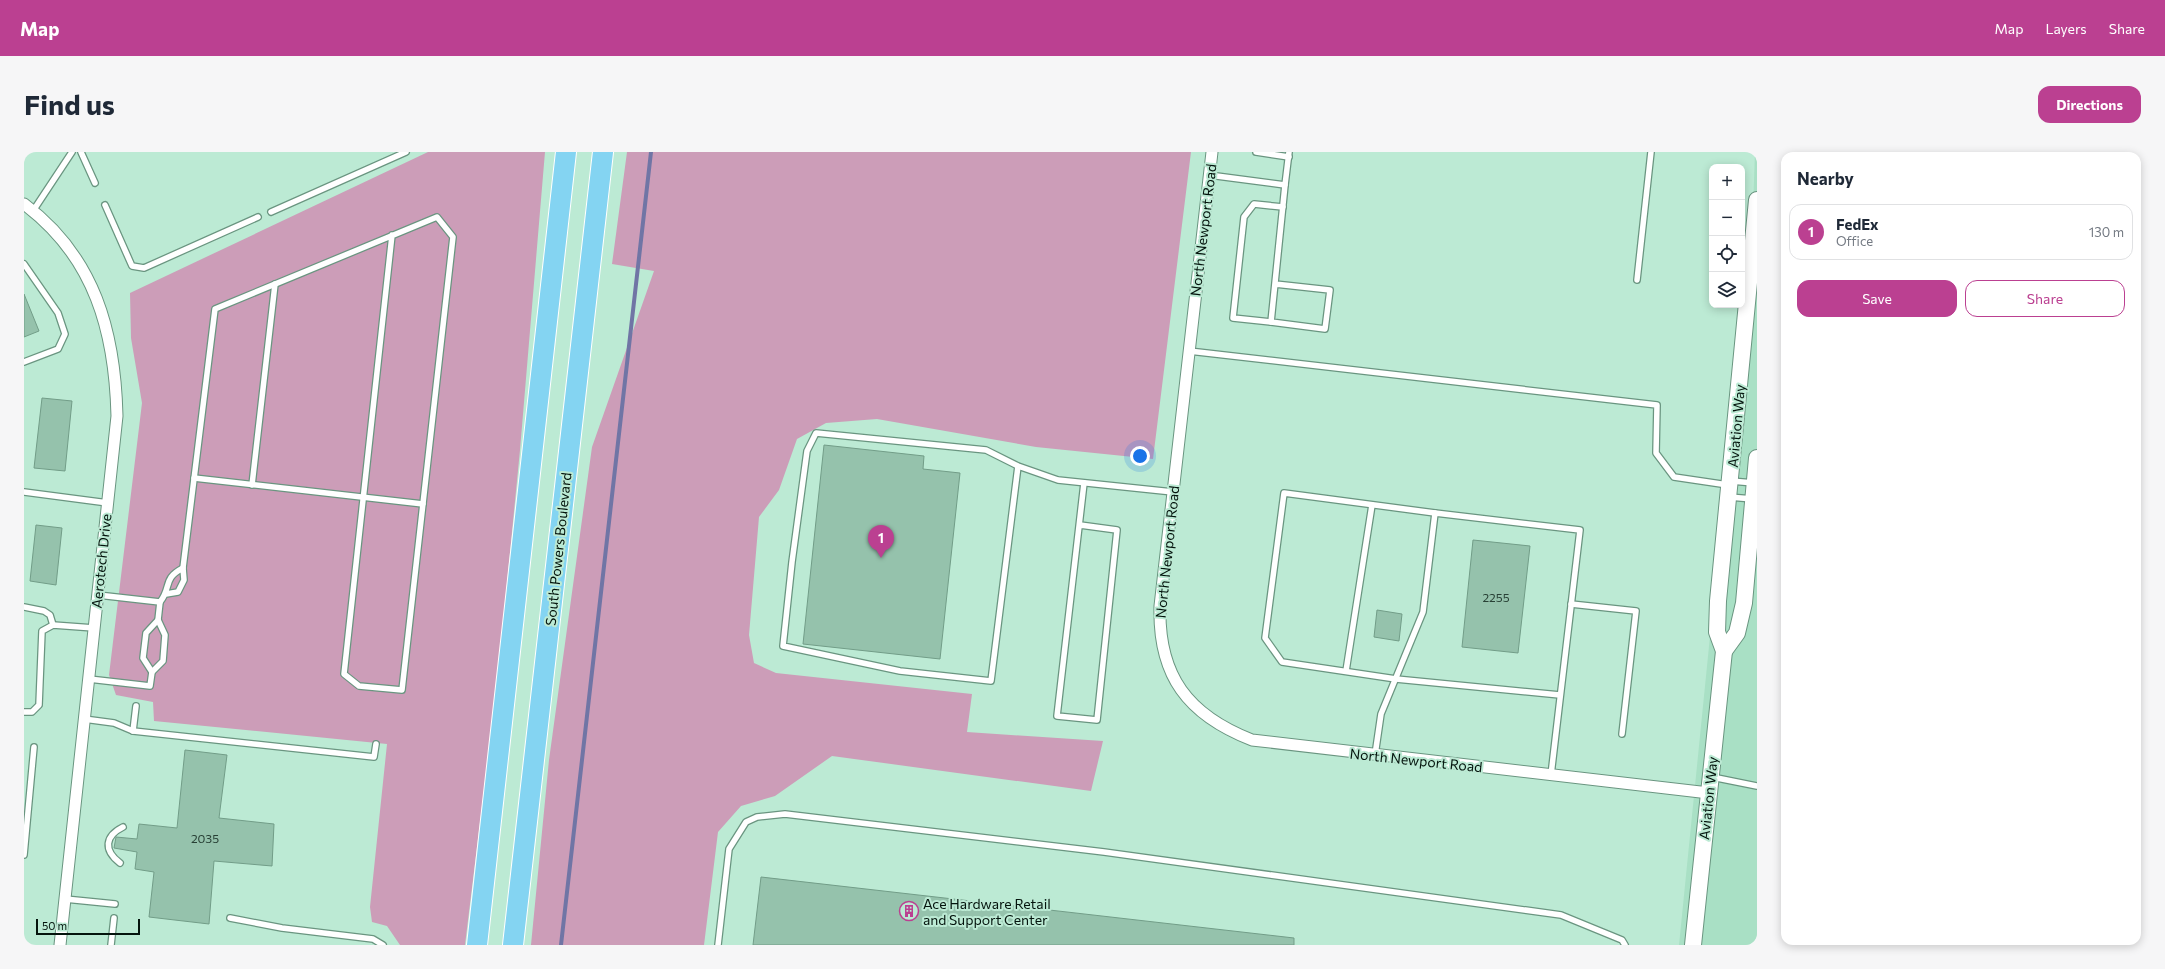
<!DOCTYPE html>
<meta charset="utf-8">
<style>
body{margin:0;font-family:Commissioner,sans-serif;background:#f6f6f7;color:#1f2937}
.controls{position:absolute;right:12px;top:12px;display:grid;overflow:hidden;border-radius:8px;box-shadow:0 2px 10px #0003}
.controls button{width:36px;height:36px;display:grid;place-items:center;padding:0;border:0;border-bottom:1px solid #e0e1e3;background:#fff;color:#1f2937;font:20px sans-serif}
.scale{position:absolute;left:12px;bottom:10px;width:104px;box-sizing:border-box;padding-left:4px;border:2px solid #04140d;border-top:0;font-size:11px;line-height:14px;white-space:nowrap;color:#04140d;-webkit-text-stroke:3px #bcead4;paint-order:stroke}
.you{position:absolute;left:1116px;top:304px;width:14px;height:14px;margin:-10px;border:3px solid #fff;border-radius:50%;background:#1a73e8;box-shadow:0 0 0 6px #1a73e833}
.badge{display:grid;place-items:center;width:26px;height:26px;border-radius:50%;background:#bb4091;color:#fff;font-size:13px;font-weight:700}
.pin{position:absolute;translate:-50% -33px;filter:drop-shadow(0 1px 2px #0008)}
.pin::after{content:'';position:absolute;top:21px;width:14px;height:12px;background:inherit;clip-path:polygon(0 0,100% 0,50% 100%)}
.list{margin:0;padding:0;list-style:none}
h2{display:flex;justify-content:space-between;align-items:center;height:52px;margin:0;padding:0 16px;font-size:17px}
h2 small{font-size:13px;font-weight:400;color:#747a83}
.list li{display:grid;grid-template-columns:26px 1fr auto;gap:12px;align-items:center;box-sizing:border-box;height:56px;margin:0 8px 8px;padding:0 8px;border:1px solid #e0e1e3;border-radius:12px}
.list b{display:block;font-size:15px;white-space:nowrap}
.list p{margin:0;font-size:13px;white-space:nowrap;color:#747a83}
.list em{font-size:13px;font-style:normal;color:#747a83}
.actions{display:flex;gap:8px;padding:12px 16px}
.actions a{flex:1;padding:9px 0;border:1px solid #bb4091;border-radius:12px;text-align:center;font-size:14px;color:#bb4091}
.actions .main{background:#bb4091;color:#fff}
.icon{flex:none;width:22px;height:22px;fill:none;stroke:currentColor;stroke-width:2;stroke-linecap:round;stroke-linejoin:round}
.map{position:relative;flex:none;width:1733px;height:793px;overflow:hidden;border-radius:12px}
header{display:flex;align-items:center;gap:24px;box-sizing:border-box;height:56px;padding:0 20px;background:#bb4091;color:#fff}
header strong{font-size:19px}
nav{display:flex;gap:22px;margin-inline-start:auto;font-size:14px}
.intro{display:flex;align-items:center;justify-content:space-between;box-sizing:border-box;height:96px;padding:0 24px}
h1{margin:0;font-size:28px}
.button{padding:10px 18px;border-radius:12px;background:#bb4091;color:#fff;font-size:14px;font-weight:700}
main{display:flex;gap:24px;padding:0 24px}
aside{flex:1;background:#fff;border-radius:12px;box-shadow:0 2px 10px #0003}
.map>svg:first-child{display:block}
.built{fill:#a9e0c5}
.green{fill:#cc9db8}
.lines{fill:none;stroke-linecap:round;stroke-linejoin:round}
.stream{stroke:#7075a5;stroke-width:4}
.building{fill:#95c2ac;stroke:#729d88}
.lane-casing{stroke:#6a9580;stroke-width:8}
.street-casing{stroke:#6a9580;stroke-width:13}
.secondary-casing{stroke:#6a9580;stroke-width:18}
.highway-casing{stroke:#fff;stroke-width:22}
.lane{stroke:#fff;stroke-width:5.5}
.street{stroke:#fff;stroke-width:11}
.secondary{stroke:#fff;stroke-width:16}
.highway{stroke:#84d4f2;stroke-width:20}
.labels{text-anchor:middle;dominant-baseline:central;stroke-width:4;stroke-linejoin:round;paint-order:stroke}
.number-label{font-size:12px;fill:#284035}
.street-label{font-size:14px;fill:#04140d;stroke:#bcead4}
.poi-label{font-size:14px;fill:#04140d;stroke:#bcead4;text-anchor:start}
</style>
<header>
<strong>Map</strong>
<nav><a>Map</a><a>Layers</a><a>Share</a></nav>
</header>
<div class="intro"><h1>Find us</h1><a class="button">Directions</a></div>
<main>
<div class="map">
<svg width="1733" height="793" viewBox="0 0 1733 793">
<rect width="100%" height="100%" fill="#bcead4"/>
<path class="built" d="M1731 0H1733V793H1655L1729 56Z"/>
<g class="green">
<path d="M404 0H521L496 298 474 523 441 793H376L363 774 348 770 346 755 363 592 130 569 129 550 92 543 85 523 118 251 107 186 106 141Z"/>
<path d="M603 0H1167L1129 307 1012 295 853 267 802 271 773 287 755 338 735 365 725 483 730 511 752 521 948 542 943 580 1079 589 1067 639 808 604 751 644 717 654 694 680 680 793H507L525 608 568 295 630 119 588 112Z"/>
</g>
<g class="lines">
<path class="stream" d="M537 793 627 0"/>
</g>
<g class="building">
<path d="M0 142 15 179 0 185Z"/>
<path d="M18 246 48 249 41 319 10 316Z"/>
<path d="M800 293 900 304 899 317 936 321 916 507 779 492Z"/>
<path d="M12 373 38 376 32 433 6 429Z"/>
<path d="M1449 388 1506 394 1494 501 1438 495Z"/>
<path d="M1353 458 1378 462 1375 489 1350 485Z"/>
<path d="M161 598 203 603 195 666 250 672 248 714 190 709 185 772 125 765 130 720 111 717 113 700 90 696 92 685 113 687 115 672 153 676Z"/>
<path d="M737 725 1270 786V793H729Z"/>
</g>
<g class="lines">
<defs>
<g id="lane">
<path d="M57 0 71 31"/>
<path d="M1232 0 1265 5"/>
<path d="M1185 23 1261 33 1265 0"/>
<path d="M81 53 108 114 120 116 234 65"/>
<path d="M9 59 48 0"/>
<path d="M247 60 382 0"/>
<path d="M0 112 34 161 41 182 34 197 0 210"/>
<path d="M1613 128 1627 0"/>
<path d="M1251 132 1306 138 1301 177 1247 170 1261 33"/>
<path d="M1247 170 1209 166 1220 65 1230 52 1259 55"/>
<path d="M1165 199 1633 253 1632 301 1650 325 1704 333"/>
<path d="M994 314 967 529 876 519 759 494 768 410 783 299 792 281 962 298 994 314 1034 328 1149 340"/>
<path d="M170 326 399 352"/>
<path d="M1707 329 1730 331"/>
<path d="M228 333 251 132"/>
<path d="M0 340 84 351"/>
<path d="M1705 345 1729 347"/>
<path d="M1411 361 1260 341 1241 486 1258 510 1372 527 1536 543"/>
<path d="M1056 373 1093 378 1073 568 1033 564 1060 331"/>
<path d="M159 416 191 157 413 65 429 85 378 538 335 534 320 522 368 83"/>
<path d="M136 450C148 435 138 427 159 416L160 428 154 440 142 442"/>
<path d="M1547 452 1612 459 1598 582"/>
<path d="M0 455 20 459 26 463 29 473"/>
<path d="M1322 519 1348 353"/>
<path d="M128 520 119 506 122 481 134 468"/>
<path d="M65 527 126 534 128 520 139 509 141 483 134 468 136 450 74 443"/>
<path d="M0 560H8L15 553 18 479 29 473 70 476"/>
<path d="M60 567 90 571 109 579 350 605 352 592"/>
<path d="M109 579 112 554"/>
<path d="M1351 603 1357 562 1399 460 1411 361 1556 378 1527 623"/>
<path d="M1688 625 1733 634"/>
<path d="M0 703 10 595"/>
<path d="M96 711C79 698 81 684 99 675"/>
<path d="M41 747 91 752"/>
<path d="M206 766 258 776 349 787 359 793"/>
<path d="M87 793 90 766"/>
<path d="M694 793 705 697 722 670 733 665 761 662 1080 700 1537 763 1598 788 1601 793"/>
</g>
<g id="street">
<path d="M1188 0 1136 454C1134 524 1164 563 1228 588L1685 641"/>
<path d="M0 52C71 105 91 180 93 264L36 793"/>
</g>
<g id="secondary">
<path d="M1700 499 1713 481 1720 451 1733 306"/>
<path d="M1669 793 1700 499 1693 480 1694 449 1733 48"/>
</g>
<g id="highway">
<path d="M453 793 542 0"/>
<path d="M489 793 579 0"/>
</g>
</defs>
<use href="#lane" class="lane-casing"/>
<use href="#street" class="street-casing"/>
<use href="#secondary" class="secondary-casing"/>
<use href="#highway" class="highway-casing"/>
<use href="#lane" class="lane"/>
<use href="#street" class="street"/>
<use href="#secondary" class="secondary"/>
<use href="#highway" class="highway"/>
</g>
<defs>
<symbol id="building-ring" viewBox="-11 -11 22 22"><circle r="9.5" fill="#bcead4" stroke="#bb4091" stroke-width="1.5"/><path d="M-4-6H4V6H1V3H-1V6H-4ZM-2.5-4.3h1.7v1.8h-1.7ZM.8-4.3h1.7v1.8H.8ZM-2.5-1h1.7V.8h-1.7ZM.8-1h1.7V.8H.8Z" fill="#bb4091"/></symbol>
</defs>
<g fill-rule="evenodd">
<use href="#building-ring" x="874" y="748" width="22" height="22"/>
</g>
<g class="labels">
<g class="number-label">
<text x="1472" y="445">2255</text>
<text x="181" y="686">2035</text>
</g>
<g class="street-label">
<text transform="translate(1179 78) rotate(-83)">North Newport Road</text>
<text transform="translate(1712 274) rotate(-85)">Aviation Way</text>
<text transform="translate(534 397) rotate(-84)">South Powers Boulevard</text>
<text transform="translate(1143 400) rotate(-84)">North Newport Road</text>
<text transform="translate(77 409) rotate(-84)">Aerotech Drive</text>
<text transform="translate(1392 608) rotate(6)">North Newport Road</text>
<text transform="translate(1684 646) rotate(-84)">Aviation Way</text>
</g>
<g class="poi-label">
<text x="899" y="751">Ace Hardware Retail<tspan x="899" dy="16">and Support Center</tspan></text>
</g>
</g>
</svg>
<div class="controls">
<button>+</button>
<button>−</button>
<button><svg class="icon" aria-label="locate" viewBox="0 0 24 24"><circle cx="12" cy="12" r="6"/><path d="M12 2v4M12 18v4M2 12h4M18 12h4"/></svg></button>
<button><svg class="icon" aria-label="layers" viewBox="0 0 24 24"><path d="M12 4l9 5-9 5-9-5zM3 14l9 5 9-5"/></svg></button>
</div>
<div class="scale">50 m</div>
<div class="you"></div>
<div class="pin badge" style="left:857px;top:406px">1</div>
</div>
<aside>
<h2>Nearby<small></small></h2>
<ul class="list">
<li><span class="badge">1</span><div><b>FedEx</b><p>Office</p></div><em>130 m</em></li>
</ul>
<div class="actions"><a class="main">Save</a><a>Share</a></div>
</aside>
</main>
